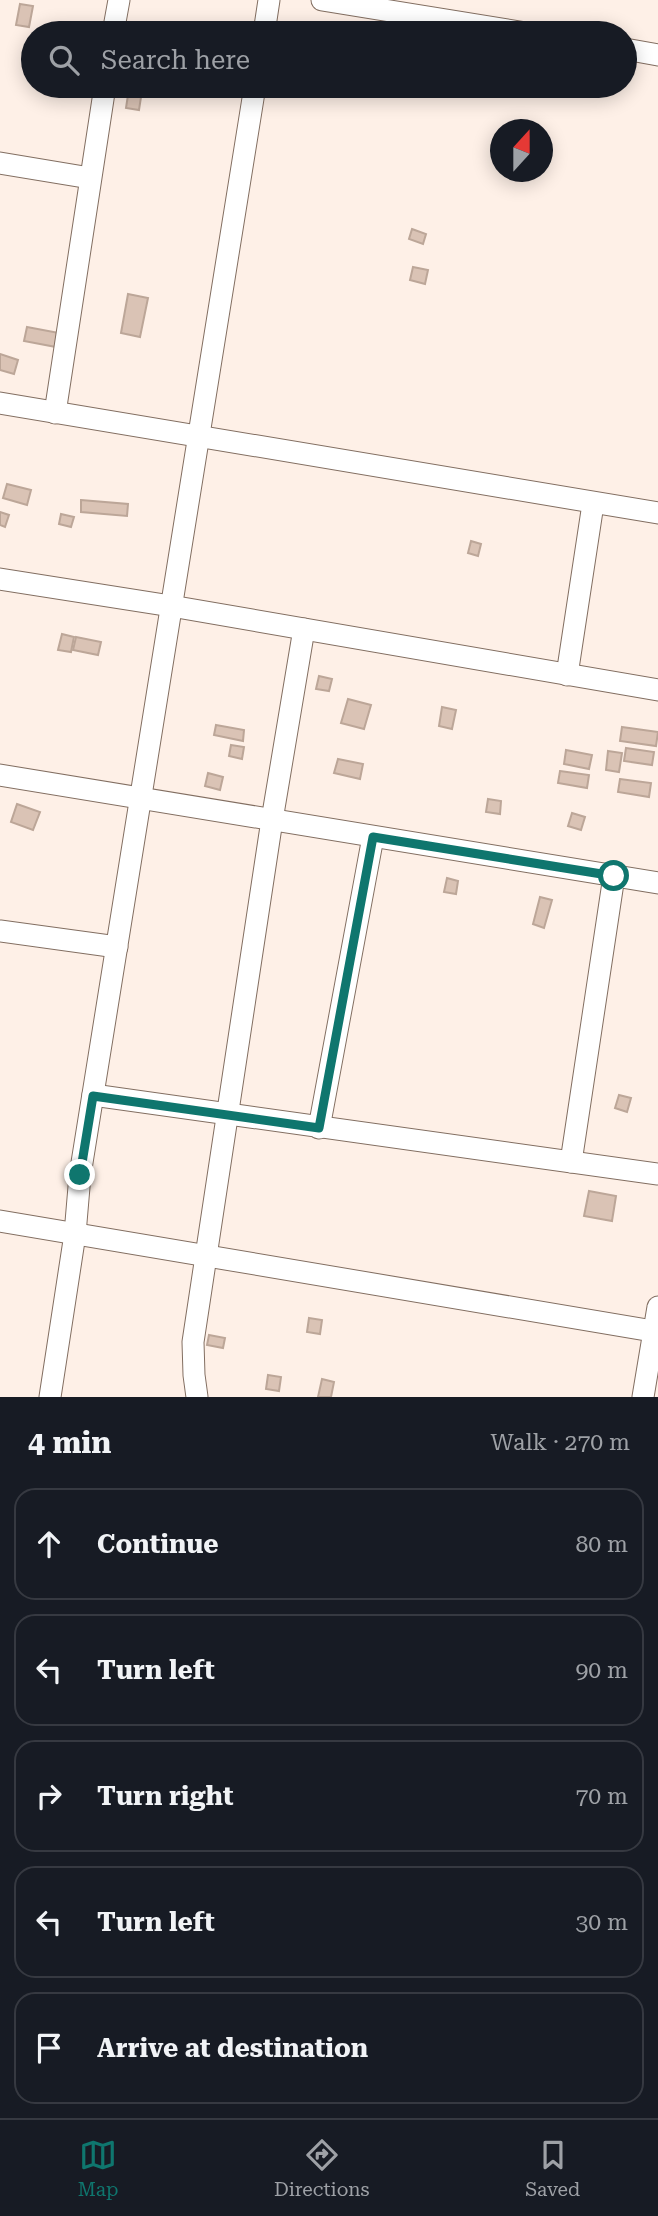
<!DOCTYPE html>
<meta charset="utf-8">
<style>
body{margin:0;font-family:"Roboto Serif",serif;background:#242831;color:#f1f3f6}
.compass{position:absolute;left:490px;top:119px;width:63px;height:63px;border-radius:50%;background:#171b24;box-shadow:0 4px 18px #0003;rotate:21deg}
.stop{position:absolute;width:21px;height:21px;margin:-16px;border:5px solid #0f766e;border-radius:50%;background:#fff}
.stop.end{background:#0f766e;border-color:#fff;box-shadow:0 2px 7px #0008}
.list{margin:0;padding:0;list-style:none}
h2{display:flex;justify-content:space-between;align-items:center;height:91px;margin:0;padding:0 28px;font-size:30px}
h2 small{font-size:23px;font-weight:400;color:#9ea1a6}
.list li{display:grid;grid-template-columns:46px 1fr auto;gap:21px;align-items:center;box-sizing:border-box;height:112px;margin:0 14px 14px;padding:0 14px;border:2px solid #363941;border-radius:21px}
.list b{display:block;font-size:26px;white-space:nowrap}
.list em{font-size:23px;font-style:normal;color:#9ea1a6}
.icon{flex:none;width:38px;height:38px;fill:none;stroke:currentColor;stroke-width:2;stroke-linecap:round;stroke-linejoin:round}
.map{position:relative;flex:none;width:658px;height:1397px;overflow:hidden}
.search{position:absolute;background:#171b24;box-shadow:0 4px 18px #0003;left:21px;right:21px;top:21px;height:77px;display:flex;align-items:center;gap:18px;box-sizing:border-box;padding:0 24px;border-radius:38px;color:#9ea1a6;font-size:26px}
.sheet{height:721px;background:#171b24}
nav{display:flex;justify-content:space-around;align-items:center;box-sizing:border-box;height:98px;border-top:2px solid #363941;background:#171b24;font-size:19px;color:#9ea1a6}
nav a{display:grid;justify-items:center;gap:4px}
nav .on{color:#0f766e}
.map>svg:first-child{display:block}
.building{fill:#dac3b5;stroke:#bca698;stroke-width:2}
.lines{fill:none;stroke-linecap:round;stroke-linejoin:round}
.minor-casing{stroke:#826e61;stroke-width:23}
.minor{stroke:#fff;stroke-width:21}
.route{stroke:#0f766e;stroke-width:9}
</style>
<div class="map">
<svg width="658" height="1397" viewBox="0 0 658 1397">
<rect width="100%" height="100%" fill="#fef0e7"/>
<g class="building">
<path d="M20 4 33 6 29 27 16 25Z"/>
<path d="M128 95 141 97 139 110 126 108Z"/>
<path d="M412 229 426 234 423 244 409 239Z"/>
<path d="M413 267 428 270 425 284 410 280Z"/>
<path d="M128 294 148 298 140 337 121 333Z"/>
<path d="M27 327 59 333 56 347 24 341Z"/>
<path d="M0 354 18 360 14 374 0 370Z"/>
<path d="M7 484 31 490 27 505 3 498Z"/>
<path d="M81 500 128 504 127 516 81 512Z"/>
<path d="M0 512 9 515 5 527 0 525Z"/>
<path d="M61 514 74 517 71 527 59 524Z"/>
<path d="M471 541 481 544 478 556 468 553Z"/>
<path d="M62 634 74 637 71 652 58 650Z"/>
<path d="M76 637 101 642 98 655 73 650Z"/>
<path d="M319 676 332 679 329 691 316 689Z"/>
<path d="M348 699 371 705 364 729 341 723Z"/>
<path d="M442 707 456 710 452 729 439 726Z"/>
<path d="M216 725 244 730 243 741 214 735Z"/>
<path d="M622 727 658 732 656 746 620 741Z"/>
<path d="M231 745 244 747 242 759 229 756Z"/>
<path d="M626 748 654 752 652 765 624 761Z"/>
<path d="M566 750 592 755 589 769 564 764Z"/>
<path d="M608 751 622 753 619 772 606 770Z"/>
<path d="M338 759 363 764 360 779 334 773Z"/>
<path d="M560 771 589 775 587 788 558 783Z"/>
<path d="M208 773 223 777 220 790 205 786Z"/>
<path d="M620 779 651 783 649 797 618 792Z"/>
<path d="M488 799 501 801 500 814 486 812Z"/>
<path d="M17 804 40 812 33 830 11 822Z"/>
<path d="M572 813 585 817 581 830 568 826Z"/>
<path d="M447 878 458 881 456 894 444 892Z"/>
<path d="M540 897 552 900 544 928 533 924Z"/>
<path d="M619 1095 631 1098 627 1112 615 1108Z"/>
<path d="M589 1191 616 1196 612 1221 584 1216Z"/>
<path d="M309 1318 322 1320 320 1334 307 1332Z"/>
<path d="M209 1335 225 1338 223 1348 207 1345Z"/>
<path d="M268 1375 281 1377 279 1391 266 1389Z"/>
<path d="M322 1379 334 1382 331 1397H318Z"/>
</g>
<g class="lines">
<defs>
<g id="minor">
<path d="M322 0 526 33"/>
<path d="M113 33 119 0"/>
<path d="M264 33 269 0"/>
<path d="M625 49 658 55"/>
<path d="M0 163 90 178"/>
<path d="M0 403 658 513"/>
<path d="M55 413 105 86"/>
<path d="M0 579 171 606 658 690"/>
<path d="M567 675 593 504"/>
<path d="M0 775 658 883"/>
<path d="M0 931 117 947"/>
<path d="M93 1095 658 1174"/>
<path d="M319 1128 373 837"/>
<path d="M571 1162 614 876"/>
<path d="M0 1221 658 1332"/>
<path d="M50 1397 75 1234 80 1175 255 86"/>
<path d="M197 1397 194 1375 193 1342 272 820 304 629"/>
<path d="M643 1397 658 1307"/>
</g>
</defs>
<use href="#minor" class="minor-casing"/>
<use href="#minor" class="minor"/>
</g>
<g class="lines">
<path class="route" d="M80 1175 93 1096 319 1128 373 837 614 876"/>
</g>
</svg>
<svg class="compass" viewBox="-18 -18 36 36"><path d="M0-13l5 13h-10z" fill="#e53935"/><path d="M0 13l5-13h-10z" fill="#9ea1a6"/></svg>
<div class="stop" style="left:614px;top:876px"></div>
<div class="stop end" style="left:80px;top:1175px"></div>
<div class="search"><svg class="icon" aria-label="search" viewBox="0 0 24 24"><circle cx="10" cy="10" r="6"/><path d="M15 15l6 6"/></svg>Search here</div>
</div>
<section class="sheet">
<h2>4 min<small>Walk · 270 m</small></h2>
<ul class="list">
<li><svg class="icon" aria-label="ahead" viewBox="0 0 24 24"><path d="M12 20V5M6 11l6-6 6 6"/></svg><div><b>Continue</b></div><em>80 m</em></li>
<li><svg class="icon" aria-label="left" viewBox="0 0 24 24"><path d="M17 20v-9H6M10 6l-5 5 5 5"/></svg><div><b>Turn left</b></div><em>90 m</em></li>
<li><svg class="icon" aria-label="right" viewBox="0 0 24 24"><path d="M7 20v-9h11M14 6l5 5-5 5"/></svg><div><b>Turn right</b></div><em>70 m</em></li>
<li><svg class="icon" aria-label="left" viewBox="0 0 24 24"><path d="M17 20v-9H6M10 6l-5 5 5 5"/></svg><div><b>Turn left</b></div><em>30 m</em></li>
<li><svg class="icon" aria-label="arrive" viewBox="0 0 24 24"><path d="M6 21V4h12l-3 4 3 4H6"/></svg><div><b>Arrive at destination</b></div></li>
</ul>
</section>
<nav>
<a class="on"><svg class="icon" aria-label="map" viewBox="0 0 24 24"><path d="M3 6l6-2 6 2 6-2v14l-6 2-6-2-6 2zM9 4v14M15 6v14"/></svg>Map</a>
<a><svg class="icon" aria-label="directions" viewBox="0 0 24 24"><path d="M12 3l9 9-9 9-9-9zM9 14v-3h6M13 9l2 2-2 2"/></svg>Directions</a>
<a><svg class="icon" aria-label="saved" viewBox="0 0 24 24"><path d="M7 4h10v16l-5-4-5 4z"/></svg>Saved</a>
</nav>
